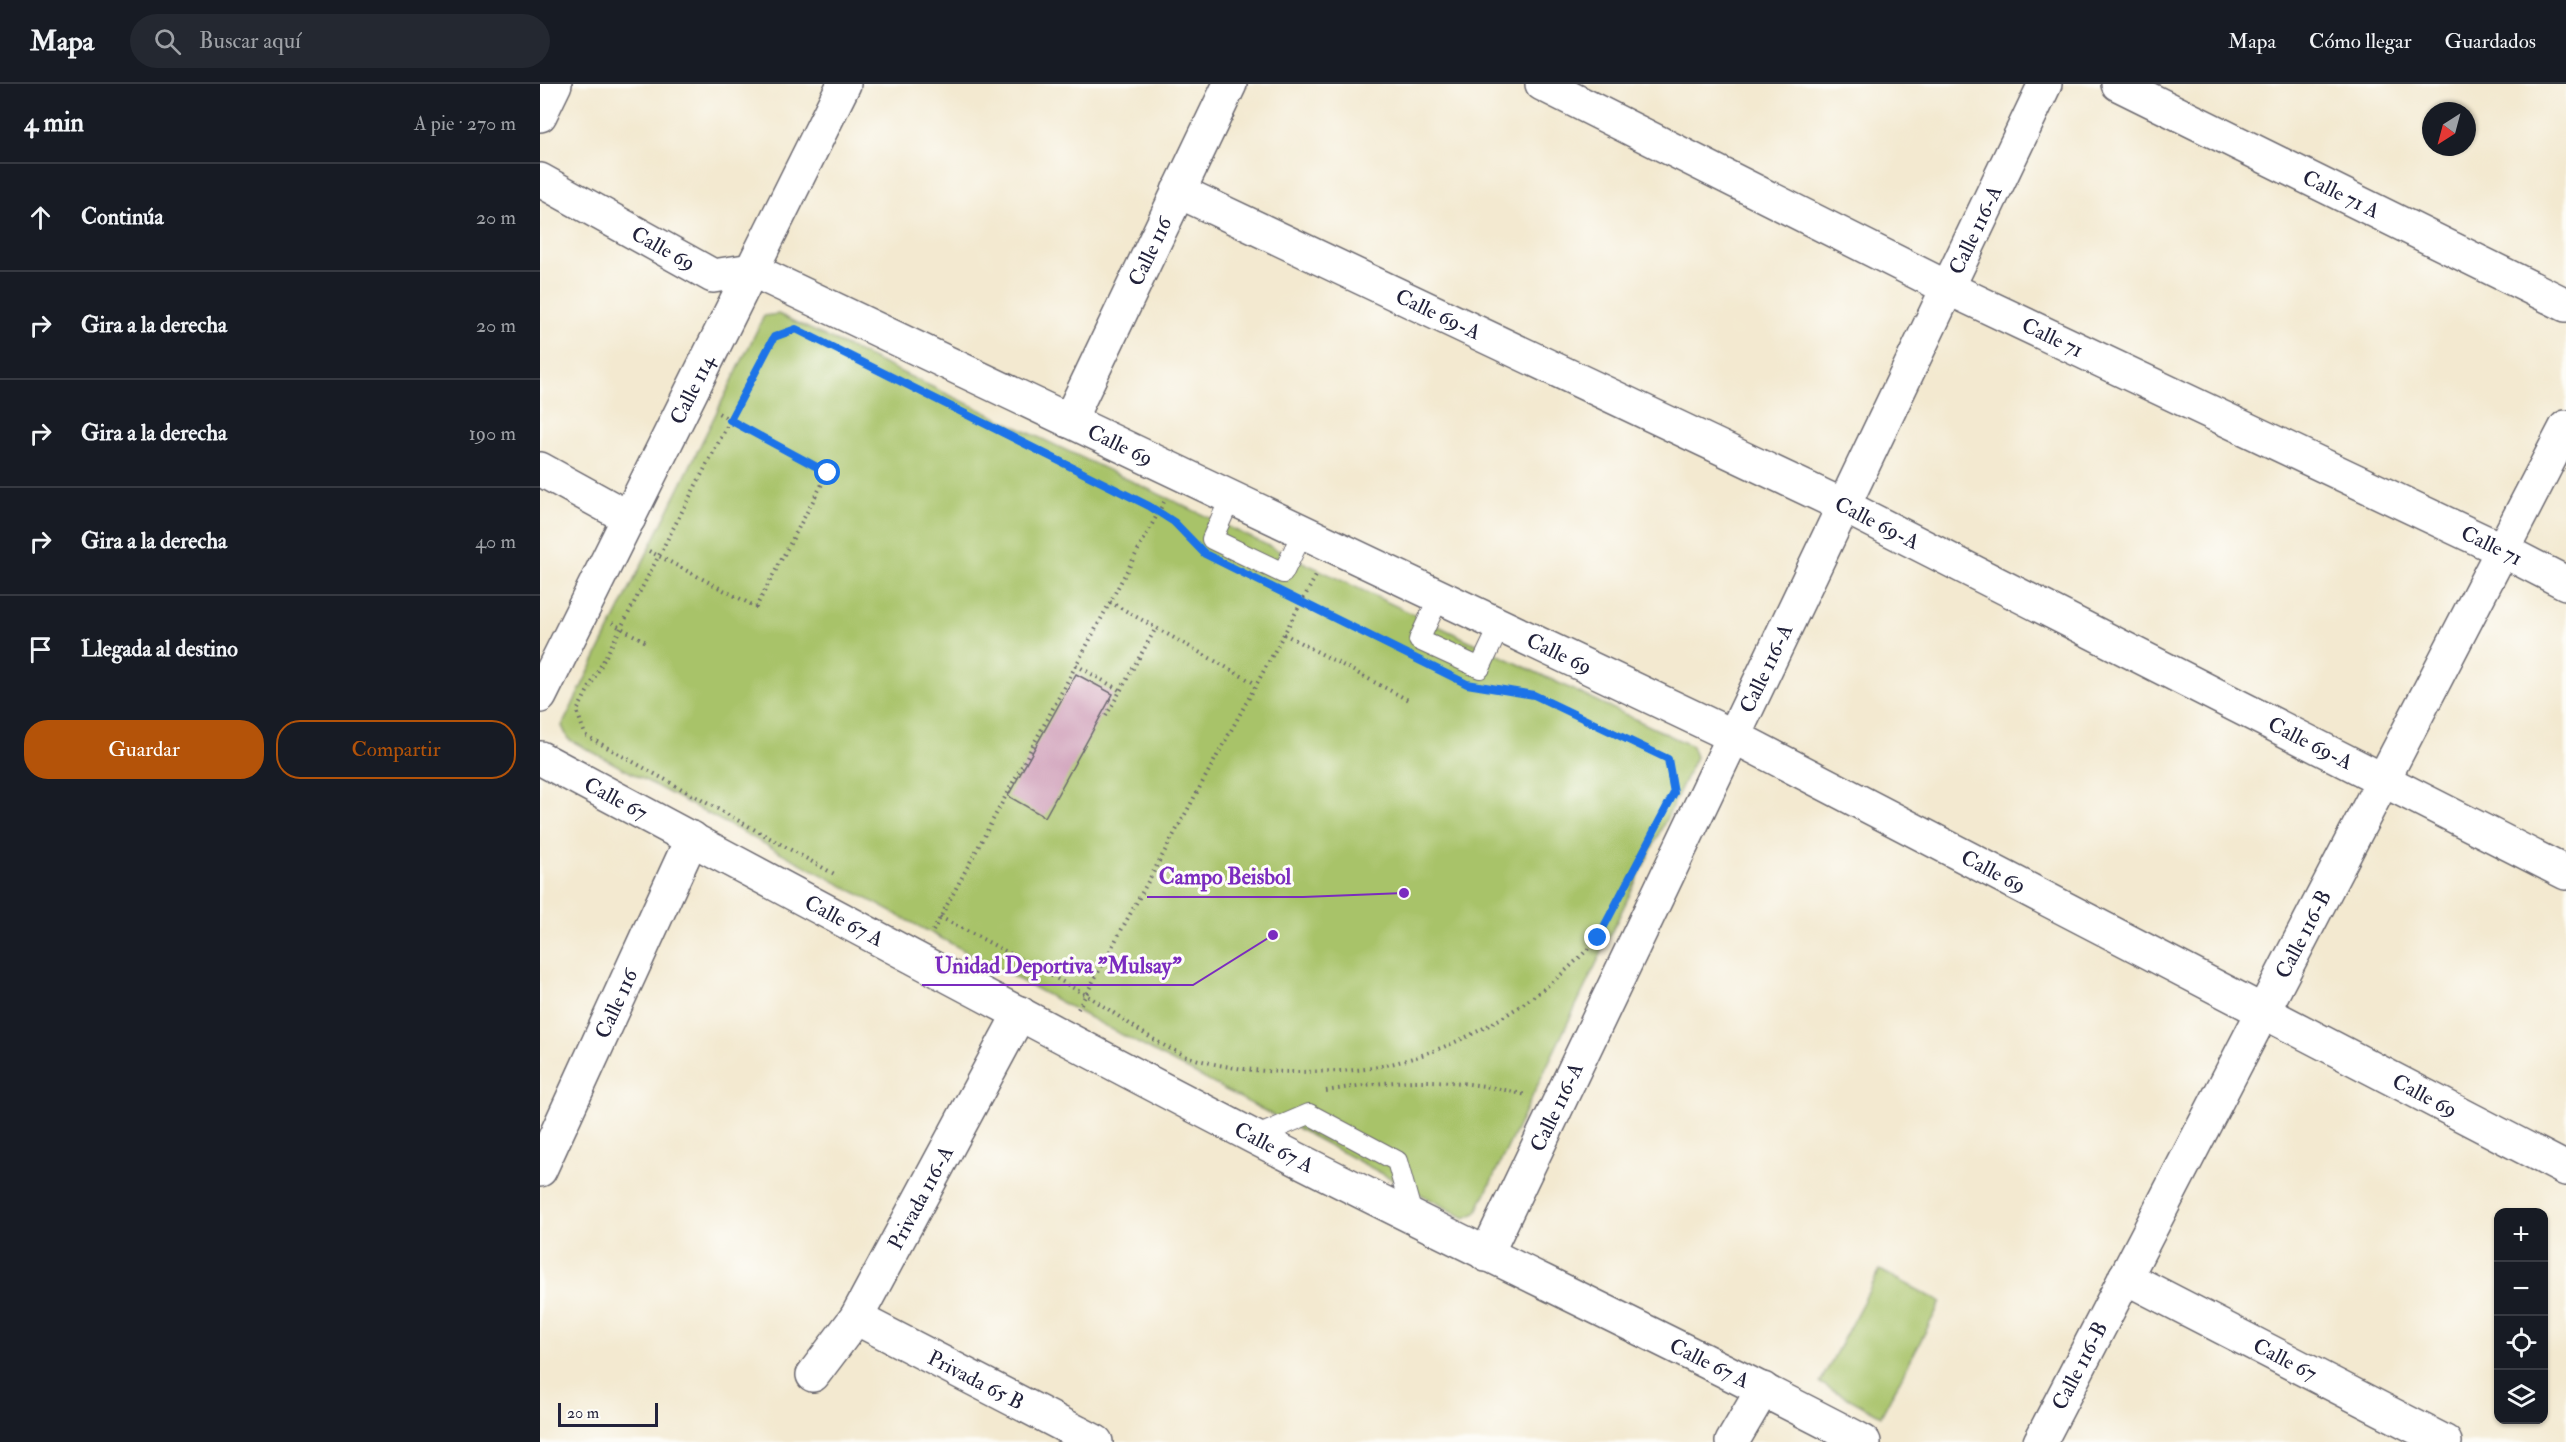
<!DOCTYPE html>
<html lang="es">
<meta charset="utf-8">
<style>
body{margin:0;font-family:"IM FELL Double Pica",serif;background:#242831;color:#f1f3f6}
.controls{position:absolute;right:18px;bottom:18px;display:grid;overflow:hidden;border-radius:12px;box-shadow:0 2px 4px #0004}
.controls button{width:54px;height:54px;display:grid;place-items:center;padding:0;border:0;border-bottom:2px solid #363941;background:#171b24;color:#f1f3f6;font:30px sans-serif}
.compass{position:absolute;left:1882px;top:18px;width:54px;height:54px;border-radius:50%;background:#171b24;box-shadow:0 2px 4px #0004;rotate:216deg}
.scale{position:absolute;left:18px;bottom:15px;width:100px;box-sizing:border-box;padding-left:6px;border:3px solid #22223b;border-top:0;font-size:16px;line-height:21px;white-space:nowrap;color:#22223b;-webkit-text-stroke:4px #fdfcf7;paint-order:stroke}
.stop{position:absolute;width:18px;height:18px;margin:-14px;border:4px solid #1a73e8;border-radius:50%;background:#fff}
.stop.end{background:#1a73e8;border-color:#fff;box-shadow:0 2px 6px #0008}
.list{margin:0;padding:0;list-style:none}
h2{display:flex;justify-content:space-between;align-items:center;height:78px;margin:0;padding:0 24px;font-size:26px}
h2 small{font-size:20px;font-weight:400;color:#9ea1a6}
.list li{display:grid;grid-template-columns:39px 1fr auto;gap:18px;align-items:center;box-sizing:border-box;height:108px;padding:0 24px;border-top:2px solid #363941}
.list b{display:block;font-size:22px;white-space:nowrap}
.list em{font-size:20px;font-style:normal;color:#9ea1a6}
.actions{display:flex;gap:12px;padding:18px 24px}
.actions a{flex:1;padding:14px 0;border:2px solid #b45309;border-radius:24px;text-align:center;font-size:21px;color:#b45309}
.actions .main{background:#b45309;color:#fff}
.icon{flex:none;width:33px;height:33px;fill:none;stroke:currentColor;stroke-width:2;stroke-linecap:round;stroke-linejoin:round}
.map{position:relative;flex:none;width:2026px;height:1358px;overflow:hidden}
header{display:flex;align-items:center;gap:36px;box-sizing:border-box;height:84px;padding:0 30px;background:#171b24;border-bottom:2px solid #363941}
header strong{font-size:28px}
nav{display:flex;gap:33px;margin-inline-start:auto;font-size:21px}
.search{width:420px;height:54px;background:#242831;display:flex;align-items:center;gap:15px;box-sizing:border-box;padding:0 21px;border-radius:33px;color:#9ea1a6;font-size:22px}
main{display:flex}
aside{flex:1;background:#171b24}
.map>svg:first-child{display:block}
.green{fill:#a8c369;stroke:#657252;stroke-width:1.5}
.building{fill:#cc99b5}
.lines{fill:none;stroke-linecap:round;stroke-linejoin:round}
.lane-casing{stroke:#6b686f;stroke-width:22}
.street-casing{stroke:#6b686f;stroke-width:36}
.path{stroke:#6b686f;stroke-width:4;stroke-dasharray:1.5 4.5;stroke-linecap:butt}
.lane{stroke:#fff;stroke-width:20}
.street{stroke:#fff;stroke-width:33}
.route{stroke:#1a73e8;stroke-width:8}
.labels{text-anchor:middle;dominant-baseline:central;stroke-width:6;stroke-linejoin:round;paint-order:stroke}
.street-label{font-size:21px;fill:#22223b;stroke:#fdfcf7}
.leader{fill:none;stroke:#7b2cbf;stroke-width:2}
.callout-dot{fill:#7b2cbf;stroke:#fdfcf7;stroke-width:2}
.callout-label{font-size:22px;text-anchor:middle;font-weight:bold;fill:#7b2cbf;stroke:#fdfcf7;stroke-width:6;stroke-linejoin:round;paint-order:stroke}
</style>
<header>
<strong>Mapa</strong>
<div class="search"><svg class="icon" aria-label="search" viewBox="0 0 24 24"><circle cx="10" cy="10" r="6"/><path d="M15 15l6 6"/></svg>Buscar aquí</div>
<nav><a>Mapa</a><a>Cómo llegar</a><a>Guardados</a></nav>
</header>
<main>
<aside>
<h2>4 min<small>A pie · 270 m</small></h2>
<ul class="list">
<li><svg class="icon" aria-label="ahead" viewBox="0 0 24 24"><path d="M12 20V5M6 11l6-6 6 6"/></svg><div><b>Continúa</b></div><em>20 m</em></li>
<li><svg class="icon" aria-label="right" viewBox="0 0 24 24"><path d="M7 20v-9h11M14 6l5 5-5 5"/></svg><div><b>Gira a la derecha</b></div><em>20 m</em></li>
<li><svg class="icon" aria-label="right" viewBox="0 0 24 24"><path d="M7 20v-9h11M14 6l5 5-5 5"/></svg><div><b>Gira a la derecha</b></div><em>190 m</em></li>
<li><svg class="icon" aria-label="right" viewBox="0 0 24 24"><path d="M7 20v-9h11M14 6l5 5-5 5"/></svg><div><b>Gira a la derecha</b></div><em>40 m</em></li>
<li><svg class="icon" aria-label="arrive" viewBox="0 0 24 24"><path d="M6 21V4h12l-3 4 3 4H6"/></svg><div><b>Llegada al destino</b></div></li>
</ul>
<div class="actions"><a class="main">Guardar</a><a>Compartir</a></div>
</aside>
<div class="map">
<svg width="2026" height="1358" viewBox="0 0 2026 1358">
<rect width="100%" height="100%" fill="#fdfcf7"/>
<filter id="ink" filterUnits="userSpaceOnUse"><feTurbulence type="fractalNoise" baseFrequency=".0167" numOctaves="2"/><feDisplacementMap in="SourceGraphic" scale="12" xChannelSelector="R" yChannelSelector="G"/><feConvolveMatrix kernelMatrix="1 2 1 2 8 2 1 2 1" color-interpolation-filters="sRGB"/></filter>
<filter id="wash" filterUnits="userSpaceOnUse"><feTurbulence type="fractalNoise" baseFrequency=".008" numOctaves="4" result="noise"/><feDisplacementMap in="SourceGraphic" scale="24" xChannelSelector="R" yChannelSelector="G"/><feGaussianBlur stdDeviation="1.35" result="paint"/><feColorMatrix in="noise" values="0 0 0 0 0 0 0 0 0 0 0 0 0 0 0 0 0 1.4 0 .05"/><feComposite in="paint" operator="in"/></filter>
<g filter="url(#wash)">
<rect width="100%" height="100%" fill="#f3e9d0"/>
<g class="green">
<path d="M238 230 1152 662 1156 673 936 1129 925 1134 28 655 22 642 224 232Z"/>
<path d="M1340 1186 1401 1218 1341 1332 1280 1299Z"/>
</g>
<g id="blocks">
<path class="building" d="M536 590 573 610 505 733 468 712Z"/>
</g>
</g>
<g filter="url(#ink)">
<use href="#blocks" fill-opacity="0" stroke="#6b686f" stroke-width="1.5"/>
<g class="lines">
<defs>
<g id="lane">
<path d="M691 413 672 455 743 489 763 448"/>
<path d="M899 513 879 556 940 584 960 542"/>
<path d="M715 1053 769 1030 857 1077 873 1134"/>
</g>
<g id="street">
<path id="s1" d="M1002 0 1408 204 1962 466 2026 499"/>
<path id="s2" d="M1578 0 2026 221"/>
<path d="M0 31 15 0"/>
<path id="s3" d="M0 96 173 192 212 186 1193 652 2026 1085"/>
<path id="s4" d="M638 107 1304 422 2026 789"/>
<path id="s5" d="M529 337 690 0"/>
<path d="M0 385 89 434"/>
<path id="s6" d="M0 612 304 0"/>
<path id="s7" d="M0 674C238 801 475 929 714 1053 916 1158 1123 1252 1324 1358"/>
<path id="s8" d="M0 1086 152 754"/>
<path id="s9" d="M946 1171 1505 0"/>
<path id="s10" d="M1585 1193 1905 1358"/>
<path id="s11" d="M316 1234 556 1358"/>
<path id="s12" d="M273 1291 316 1234 480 929"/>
<path d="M1192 1358 1223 1305"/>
<path id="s13" d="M1500 1358 2026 343"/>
</g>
</defs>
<use href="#lane" class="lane-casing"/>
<use href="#street" class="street-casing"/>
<g class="path">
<path d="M258 246 234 253 37 627 45 651 296 791"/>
<path d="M339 287 609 422 634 438 647 451"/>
<path d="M109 467 216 523 288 389 178 329"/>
<path d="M753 514 854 564"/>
<path d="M570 518 716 600"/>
<path d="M72 539 108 559"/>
<path d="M744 550 868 616"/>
<path d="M536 581 581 607"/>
<path d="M957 605 994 611 1128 675 1132 701"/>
<path d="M566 632 616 544"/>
<path d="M400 833C448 858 497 883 544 910 580 931 610 958 649 973 685 985 723 988 761 988 787 987 816 988 842 982 923 965 1003 916 1058 854"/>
<path d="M393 847 624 418"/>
<path d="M538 925 777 490"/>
<path d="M786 1007C862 994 911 992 986 1011"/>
</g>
<use href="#lane" class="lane"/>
<use href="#street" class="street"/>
</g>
</g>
<g class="lines" filter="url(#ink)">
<path class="route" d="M288 389 190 336 234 253 256 245 609 422 634 438 665 470 927 600 994 611 1128 675 1134 709 1058 854"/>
</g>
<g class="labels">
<g class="street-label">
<text stroke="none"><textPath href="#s2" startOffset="249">Calle 71 A</textPath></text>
<text stroke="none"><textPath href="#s9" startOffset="1136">Calle 116-A</textPath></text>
<text stroke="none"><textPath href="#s3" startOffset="141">Calle 69</textPath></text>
<text stroke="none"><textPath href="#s5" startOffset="188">Calle 116</textPath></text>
<text stroke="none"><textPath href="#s4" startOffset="288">Calle 69-A</textPath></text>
<text stroke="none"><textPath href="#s1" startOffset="570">Calle 71</textPath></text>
<text stroke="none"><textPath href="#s6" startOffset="342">Calle 114</textPath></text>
<text stroke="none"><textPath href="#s3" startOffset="645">Calle 69</textPath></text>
<text stroke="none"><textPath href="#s4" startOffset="774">Calle 69-A</textPath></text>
<text stroke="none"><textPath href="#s1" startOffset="1056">Calle 71</textPath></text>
<text stroke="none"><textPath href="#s3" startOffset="1131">Calle 69</textPath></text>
<text stroke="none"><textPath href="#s9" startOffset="650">Calle 116-A</textPath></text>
<text stroke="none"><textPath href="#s4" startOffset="1260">Calle 69-A</textPath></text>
<text stroke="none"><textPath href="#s7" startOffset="86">Calle 67</textPath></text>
<text stroke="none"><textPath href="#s3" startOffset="1617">Calle 69</textPath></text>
<text stroke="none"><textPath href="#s7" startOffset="345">Calle 67 A</textPath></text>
<text stroke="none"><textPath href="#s13" startOffset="572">Calle 116-B</textPath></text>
<text stroke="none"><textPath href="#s8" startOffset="183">Calle 116</textPath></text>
<text stroke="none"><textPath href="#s3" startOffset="2103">Calle 69</textPath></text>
<text stroke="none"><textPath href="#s9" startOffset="164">Calle 116-A</textPath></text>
<text stroke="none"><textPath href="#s7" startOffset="831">Calle 67 A</textPath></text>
<text stroke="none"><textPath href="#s12" startOffset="208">Privada 116-A</textPath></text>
<text stroke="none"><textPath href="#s10" startOffset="180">Calle 67</textPath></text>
<text stroke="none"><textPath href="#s7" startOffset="1317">Calle 67 A</textPath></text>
<text stroke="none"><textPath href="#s13" startOffset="86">Calle 116-B</textPath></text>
<text stroke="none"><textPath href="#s11" startOffset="135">Privada 65 B</textPath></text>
</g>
</g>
<path class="leader" d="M864 809L763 813H607M733 851L653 901H382"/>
<g class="callout-dot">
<circle cx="864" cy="809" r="6"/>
<circle cx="733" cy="851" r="6"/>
</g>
<g class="callout-label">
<text x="685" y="800">Campo Beisbol</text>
<text x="518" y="889">Unidad Deportiva "Mulsay"</text>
</g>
</svg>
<div class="controls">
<button>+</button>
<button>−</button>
<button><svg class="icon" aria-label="locate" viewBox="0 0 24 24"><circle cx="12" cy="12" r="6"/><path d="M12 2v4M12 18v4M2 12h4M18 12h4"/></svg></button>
<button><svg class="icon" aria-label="layers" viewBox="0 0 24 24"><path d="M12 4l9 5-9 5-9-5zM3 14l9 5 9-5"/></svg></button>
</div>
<svg class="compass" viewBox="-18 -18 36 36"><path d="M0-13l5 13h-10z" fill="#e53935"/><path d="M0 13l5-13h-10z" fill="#9ea1a6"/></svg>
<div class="scale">20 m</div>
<div class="stop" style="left:288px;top:389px"></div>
<div class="stop end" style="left:1058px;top:854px"></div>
</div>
</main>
